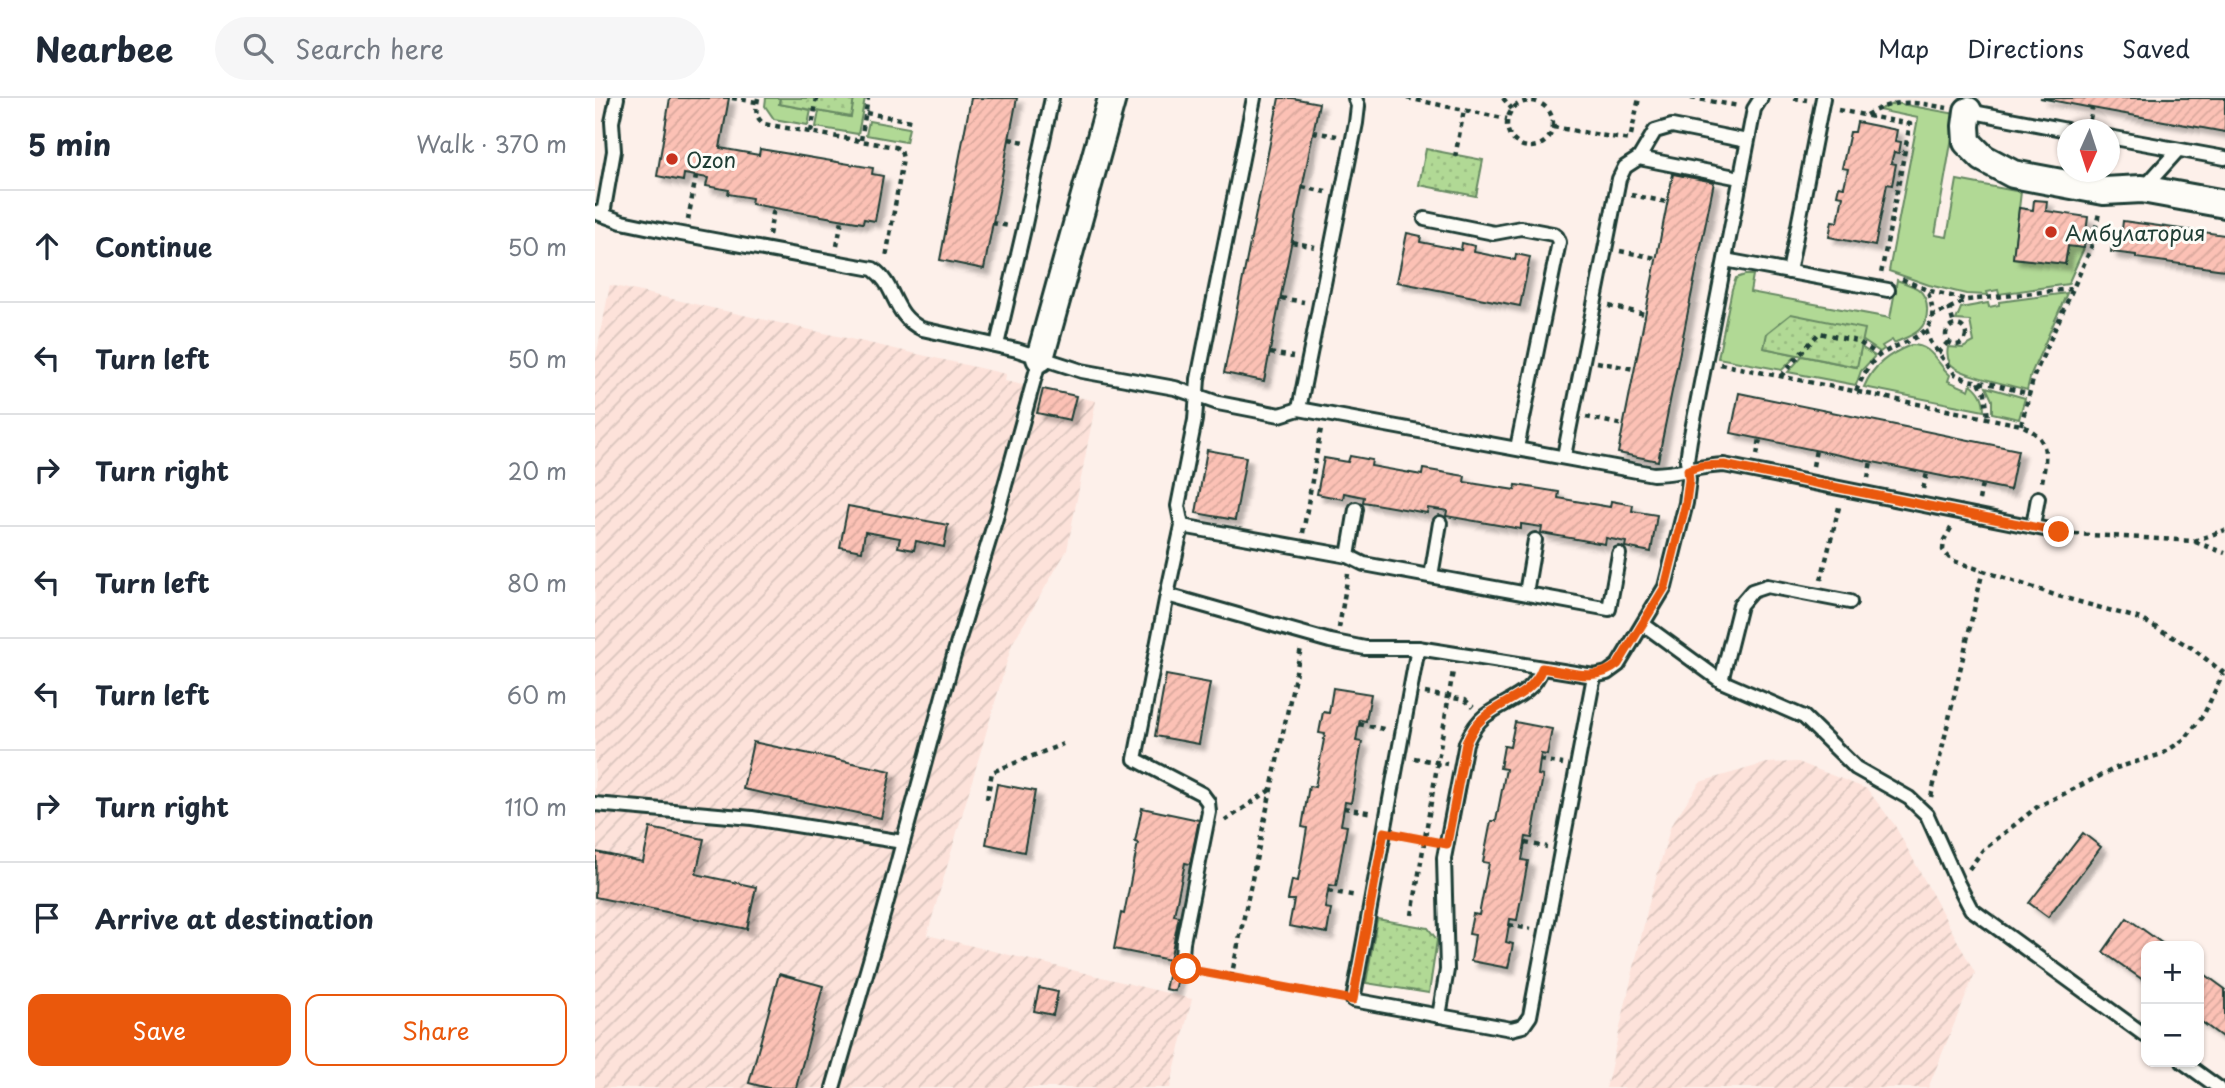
<!DOCTYPE html>
<meta charset="utf-8">
<style>
body{margin:0;font-family:"Playpen Sans",sans-serif;background:#f6f6f7;color:#1f2937}
.controls{position:absolute;right:21px;bottom:21px;display:grid;overflow:hidden;border-radius:14px;box-shadow:0 2px 5px #0004}
.controls button{width:63px;height:63px;display:grid;place-items:center;padding:0;border:0;border-bottom:2px solid #e0e1e3;background:#fff;color:#1f2937;font:35px sans-serif}
.compass{position:absolute;left:1462px;top:21px;width:63px;height:63px;border-radius:50%;background:#fff;box-shadow:0 2px 5px #0004;rotate:183deg}
.stop{position:absolute;width:21px;height:21px;margin:-16px;border:5px solid #ea580c;border-radius:50%;background:#fff}
.stop.end{background:#ea580c;border-color:#fff;box-shadow:0 2px 7px #0008}
.list{margin:0;padding:0;list-style:none}
h2{display:flex;justify-content:space-between;align-items:center;height:91px;margin:0;padding:0 28px;font-size:30px}
h2 small{font-size:23px;font-weight:400;color:#747a83}
.list li{display:grid;grid-template-columns:46px 1fr auto;gap:21px;align-items:center;box-sizing:border-box;height:112px;padding:0 28px;border-top:2px solid #e0e1e3}
.list b{display:block;font-size:26px;white-space:nowrap}
.list em{font-size:23px;font-style:normal;color:#747a83}
.actions{display:flex;gap:14px;padding:21px 28px}
.actions a{flex:1;padding:16px 0;border:2px solid #ea580c;border-radius:14px;text-align:center;font-size:24px;color:#ea580c}
.actions .main{background:#ea580c;color:#fff}
.icon{flex:none;width:38px;height:38px;fill:none;stroke:currentColor;stroke-width:2;stroke-linecap:round;stroke-linejoin:round}
.map{position:relative;flex:none;width:1630px;height:990px;overflow:hidden}
header{display:flex;align-items:center;gap:42px;box-sizing:border-box;height:98px;padding:0 35px;background:#fff;border-bottom:2px solid #e0e1e3}
header strong{font-size:33px}
nav{display:flex;gap:38px;margin-inline-start:auto;font-size:24px}
.search{width:490px;height:63px;background:#f6f6f7;display:flex;align-items:center;gap:18px;box-sizing:border-box;padding:0 24px;border-radius:38px;color:#747a83;font-size:26px}
main{display:flex}
aside{flex:1;background:#fff}
.map>svg:first-child{display:block}
.industrial{fill:url(#industrial-furrows)}
.green{fill:#b1d995;stroke:#688b64;stroke-width:2}
.park{fill:url(#park-dots);stroke:#688b64;stroke-width:2}
.building{fill:url(#building-hatch);stroke:#1f3d34;stroke-width:2;filter:url(#shadow)}
.lines{fill:none;stroke-linecap:round;stroke-linejoin:round}
.service-casing{stroke:#1f3d34;stroke-width:18}
.minor-casing{stroke:#1f3d34;stroke-width:32}
.path{stroke:#1f3d34;stroke-width:4.5;stroke-dasharray:5 5;stroke-linecap:butt}
.service{stroke:#fdfcf7;stroke-width:12}
.minor{stroke:#fdfcf7;stroke-width:26}
.route{stroke:#ea580c;stroke-width:9}
.poi-dot{fill:#c8321e;stroke:#fdfcf7;stroke-width:2.5}
.labels{text-anchor:middle;dominant-baseline:central;stroke-width:6;stroke-linejoin:round;paint-order:stroke}
.poi-label{font-size:21px;fill:#1f3d34;stroke:#fdfcf7;text-anchor:start}
</style>
<header>
<strong>Nearbee</strong>
<div class="search"><svg class="icon" aria-label="search" viewBox="0 0 24 24"><circle cx="10" cy="10" r="6"/><path d="M15 15l6 6"/></svg>Search here</div>
<nav><a>Map</a><a>Directions</a><a>Saved</a></nav>
</header>
<main>
<aside>
<h2>5 min<small>Walk · 370 m</small></h2>
<ul class="list">
<li><svg class="icon" aria-label="ahead" viewBox="0 0 24 24"><path d="M12 20V5M6 11l6-6 6 6"/></svg><div><b>Continue</b></div><em>50 m</em></li>
<li><svg class="icon" aria-label="left" viewBox="0 0 24 24"><path d="M17 20v-9H6M10 6l-5 5 5 5"/></svg><div><b>Turn left</b></div><em>50 m</em></li>
<li><svg class="icon" aria-label="right" viewBox="0 0 24 24"><path d="M7 20v-9h11M14 6l5 5-5 5"/></svg><div><b>Turn right</b></div><em>20 m</em></li>
<li><svg class="icon" aria-label="left" viewBox="0 0 24 24"><path d="M17 20v-9H6M10 6l-5 5 5 5"/></svg><div><b>Turn left</b></div><em>80 m</em></li>
<li><svg class="icon" aria-label="left" viewBox="0 0 24 24"><path d="M17 20v-9H6M10 6l-5 5 5 5"/></svg><div><b>Turn left</b></div><em>60 m</em></li>
<li><svg class="icon" aria-label="right" viewBox="0 0 24 24"><path d="M7 20v-9h11M14 6l5 5-5 5"/></svg><div><b>Turn right</b></div><em>110 m</em></li>
<li><svg class="icon" aria-label="arrive" viewBox="0 0 24 24"><path d="M6 21V4h12l-3 4 3 4H6"/></svg><div><b>Arrive at destination</b></div></li>
</ul>
<div class="actions"><a class="main">Save</a><a>Share</a></div>
</aside>
<div class="map">
<svg width="1630" height="990" viewBox="0 0 1630 990">
<defs>
<pattern id="industrial-furrows" width="10" height="10" patternUnits="userSpaceOnUse" patternTransform="scale(1.75)"><rect width="10" height="10" fill="#fde2da"/><path d="M-1 1l2-2M0 10L10 0M9 11l2-2" fill="none" stroke="#d8c3bc"/></pattern>
<pattern id="park-dots" width="8" height="8" patternUnits="userSpaceOnUse" patternTransform="scale(1.75)"><rect width="8" height="8" fill="#b1d995"/><path d="M2 2h.1M6 6h.1" fill="none" stroke="#98bb81" stroke-width="1.8" stroke-linecap="round"/></pattern>
<pattern id="building-hatch" width="6" height="6" patternUnits="userSpaceOnUse" patternTransform="scale(1.75)"><rect width="6" height="6" fill="#fcc1b5"/><path d="M-1 1l2-2M0 6l6-6M5 7l2-2" fill="none" stroke="#d8a79c"/></pattern>
<filter id="shadow"><feDropShadow dx="6" dy="6" stdDeviation="2" flood-color="#0004"/></filter>
</defs>
<rect width="100%" height="100%" fill="#fdf0ea"/>
<filter id="ink" filterUnits="userSpaceOnUse"><feTurbulence type="fractalNoise" baseFrequency=".0143" numOctaves="2"/><feDisplacementMap in="SourceGraphic" scale="14" xChannelSelector="R" yChannelSelector="G"/><feConvolveMatrix kernelMatrix="1 2 1 2 8 2 1 2 1" color-interpolation-filters="sRGB"/></filter>
<g filter="url(#ink)">
<g class="industrial">
<path d="M15 187 411 276 410 283 501 303 472 452 417 546 332 837 597 901 575 990H0V264Z"/>
<path d="M1203 664 1272 691 1299 726 1380 875 1333 990H1011L1053 809 1076 727 1105 684 1172 665Z"/>
</g>
<g class="green">
<path d="M171 0H185L184 6 216 12 213 27 179 21 170 8Z"/>
<path d="M259 0H270L263 36 221 29 224 13 255 19Z"/>
<path d="M1300 5 1361 16 1340 137 1352 139 1362 82 1426 94 1418 160 1470 166 1473 148 1489 150 1473 186 1404 196 1403 192 1392 194 1393 197 1371 196 1334 187 1294 173 1323 20 1283 12Z"/>
<path d="M274 23 314 30 311 44 271 37Z"/>
<path d="M1150 177H1158L1155 194 1295 220 1302 182C1309 185 1317 187 1323 191 1335 200 1335 222 1324 232 1318 238 1307 241 1299 245L1297 242 1287 248 1289 251 1285 254 1267 242 1269 231 1169 250 1202 257 1187 272 1123 260 1137 191 1141 180Z"/>
<path d="M1472 195 1436 276 1432 292C1417 287 1362 277 1355 265 1352 260 1352 254 1353 249L1368 250 1379 244 1375 223 1361 222 1366 210 1393 205 1394 209 1404 207V204Z"/>
<path d="M1316 247C1338 247 1340 264 1355 277L1353 283 1374 292 1376 286C1386 294 1389 301 1389 313L1269 289C1278 267 1294 256 1316 247Z"/>
<path d="M1266 249 1280 258 1266 273 1261 287 1193 274 1207 258 1261 269Z"/>
<path d="M1391 289 1430 300 1424 321 1397 315V302Z"/>
</g>
<g class="park">
<path d="M185 0H259L256 19 184 6Z"/>
<path d="M831 51 888 62 881 98 824 87Z"/>
<path d="M1196 216 1270 231 1262 269 1169 250 1172 235Z"/>
<path d="M782 821 833 830 842 842 834 895 771 885Z"/>
</g>
<g class="building">
<path d="M75 0H134L125 50 164 57 165 51 278 70 277 76 288 78 280 123 269 121 268 125 156 106 157 100 133 96 134 92 111 88 113 80 89 76 88 83 62 78Z"/>
<path d="M376 0H422L389 171 345 162Z"/>
<path d="M684 0H697L724 5 669 283 629 275Z"/>
<path d="M1445 0H1630V34L1497 10Z"/>
<path d="M1262 24 1302 32 1300 43 1306 44 1304 55 1299 54 1296 65 1301 66 1297 87 1292 86 1280 148 1234 139 1237 123 1243 124 1248 98 1242 97 1244 88 1249 89 1253 71 1247 70 1255 34H1260Z"/>
<path d="M1078 76 1119 84 1063 363 1023 355Z"/>
<path d="M1439 102 1452 103 1451 113 1493 119 1489 150 1473 148 1470 166 1418 160 1424 110 1438 112Z"/>
<path d="M1528 123 1630 137V172L1541 160V157L1516 154 1518 139 1526 140Z"/>
<path d="M812 135 826 138 825 144 866 152 867 145 880 148 879 154 920 162 921 156 935 159 925 208 802 184Z"/>
<path d="M448 291 481 298 475 322 442 315Z"/>
<path d="M1144 295 1423 352 1415 392 1136 335Z"/>
<path d="M612 352 651 359 640 422 601 415Z"/>
<path d="M755 358 777 362 776 368 827 377 828 371 870 378 869 384 920 392 921 387 964 394 963 400 1015 409 1016 403 1038 407 1037 413 1062 417 1056 454 1030 449 1031 444 1011 440 1010 446 946 435 947 429 926 426V431L851 418 852 413 847 412 833 410 832 415 768 404 769 399 749 395 748 401 722 396 729 360 753 364Z"/>
<path d="M253 408 353 427 349 449 321 443 319 452 303 449 305 440 270 434 267 453 245 449Z"/>
<path d="M571 577 615 585 604 646 560 638Z"/>
<path d="M738 590 776 596 771 623 765 622 764 626 761 643 767 644 756 705 750 704 746 727 752 728 741 788 734 787 730 810 736 811 732 835 694 828 699 802H693L697 782 703 783 712 730 707 729 714 688 720 689 730 636 724 635 728 614 734 615Z"/>
<path d="M920 624 957 631 952 657 946 656 945 662 943 677 948 678 937 740 931 739 927 762 933 763 922 822 915 821 914 827 911 844 918 846 913 870 876 863 880 837 874 836 878 816 884 817 894 765 888 764 896 723H901L911 671 905 670 909 648 915 649Z"/>
<path d="M158 644 296 673 286 720 148 691Z"/>
<path d="M402 686 440 693 429 754 391 746Z"/>
<path d="M547 710 604 722 595 766 590 765 579 817 584 818 575 862 519 851 526 815 529 816 543 745 540 744Z"/>
<path d="M55 730 109 741 101 776 161 789 152 831 0 799 1 754 48 764Z"/>
<path d="M1488 735 1506 749 1453 819 1434 805Z"/>
<path d="M1532 820 1571 848H1551V884L1508 854Z"/>
<path d="M1604 872 1630 891V941L1604 922Z"/>
<path d="M574 874 584 876 580 893 570 891Z"/>
<path d="M184 876 228 888 201 990H173L154 985Z"/>
<path d="M444 890 463 894 458 917 439 913Z"/>
</g>
<g class="lines">
<defs>
<g id="service">
<path d="M659 0 603 281 600 322 583 408 587 428 572 497 735 543 770 550H823L999 578 1012 575 1023 567 1070 489 1091 405 1094 382 1092 362 1095 342 1159 11 1166 0"/>
<path d="M1373 13 1472 32"/>
<path d="M1514 39 1630 60"/>
<path d="M1044 60 1060 33 1077 28 1152 43"/>
<path d="M1548 91 1583 52"/>
<path d="M0 114 27 124 70 133 278 171C302 188 296 216 327 231L422 252 487 273 580 290 623 305 685 317 704 311 1058 376C1084 376 1103 368 1129 367L1464 434"/>
<path d="M8 116 19 53 17 24 22 0"/>
<path d="M830 121 899 135 926 130 958 136 962 139 964 144 922 350"/>
<path d="M1130 162 1293 192"/>
<path d="M1194 174 1228 0"/>
<path d="M402 247 429 131 457 0"/>
<path d="M704 311 761 25 763 8 760 0"/>
<path d="M969 358 1024 81 1030 69 1044 60 1145 80"/>
<path d="M587 428 753 458 769 466 1014 511 1024 456"/>
<path d="M1438 428 1443 400"/>
<path d="M753 458 761 411"/>
<path d="M836 478 845 425"/>
<path d="M931 495 940 442"/>
<path d="M572 497 540 661 607 696 613 704 614 714 588 844 587 858 591 871"/>
<path d="M1048 526 1126 583 1209 619 1261 670 1314 700 1332 717 1363 786 1376 811 1551 938"/>
<path d="M823 550 758 902 916 931 928 928 935 918 999 578"/>
<path d="M1126 583 1145 507 1157 493 1172 488 1255 504"/>
<path d="M0 706 157 720 308 744"/>
<path d="M844 918 852 872 849 760 871 645C876 634 881 625 890 618 911 602 938 597 947 570"/>
<path d="M1588 964 1624 990"/>
<path d="M238 990 289 814 359 557 401 420 445 260"/>
</g>
<g id="minor">
<path d="M1373 13 1371 28 1372 44 1388 60 1418 76 1509 93 1547 91 1630 106"/>
<path d="M445 260 517 0"/>
</g>
</defs>
<use href="#service" class="service-casing"/>
<use href="#minor" class="minor-casing"/>
<g class="path">
<path d="M137 0 162 4"/>
<path d="M163 0C161 12 159 18 169 26L300 49 306 52 308 61 291 160"/>
<path d="M812 0 912 21"/>
<path d="M908 0 917 11"/>
<path d="M1096 0 1144 8"/>
<path d="M1199 0 1212 2"/>
<circle cx="935" cy="26" r="23"/>
<path d="M1243 12 1315 26 1286 176"/>
<path d="M271 15 317 23"/>
<path d="M1271 17C1301 0 1318 4 1352 10"/>
<path d="M958 29 1034 42"/>
<path d="M1493 32 1497 10"/>
<path d="M216 34 222 0"/>
<path d="M718 34 742 38"/>
<path d="M1036 37 1044 0"/>
<path d="M414 41 430 44"/>
<path d="M266 42 273 0"/>
<path d="M860 59 869 12"/>
<path d="M707 89 731 94"/>
<path d="M1036 97 1072 104"/>
<path d="M93 122 101 78"/>
<path d="M397 125 414 128"/>
<path d="M174 137 179 110"/>
<path d="M697 144 720 149"/>
<path d="M242 148 247 122"/>
<path d="M1025 153 1061 160"/>
<path d="M1307 181 1332 192 1372 202"/>
<path d="M686 200 709 204"/>
<path d="M1014 208 1050 216"/>
<path d="M1354 209 1359 227"/>
<path d="M1336 219 1372 202 1476 191"/>
<circle cx="1361" cy="237" r="10"/>
<path d="M1331 232 1335 244 1360 276 1373 282 1402 287 1434 296"/>
<path d="M675 255 698 259"/>
<path d="M1343 255 1353 244"/>
<path d="M1002 264 1039 271"/>
<path d="M1125 266 1426 327C1455 340 1452 356 1447 384"/>
<path d="M1186 278 1224 235 1262 243 1284 257"/>
<path d="M1384 284 1390 295 1393 320"/>
<path d="M1261 293C1267 280 1273 266 1285 257 1312 239 1352 239 1332 193"/>
<path d="M991 319 1028 327"/>
<path d="M1426 327 1439 278 1496 150 1504 115"/>
<path d="M1162 357 1165 341"/>
<path d="M1218 368 1221 352"/>
<path d="M1273 380 1276 363"/>
<path d="M1328 391 1332 375"/>
<path d="M1384 402 1387 386"/>
<path d="M1356 430 1349 442 1348 452 1356 462 1463 498 1546 521 1597 550 1630 576"/>
<path d="M708 435 726 330"/>
<path d="M1479 436 1599 443 1630 432"/>
<path d="M1600 444 1630 455"/>
<path d="M1226 482 1245 405"/>
<path d="M744 530 753 476"/>
<path d="M830 595 870 602 878 609"/>
<path d="M764 626 793 632"/>
<path d="M819 660 852 666"/>
<path d="M945 662 968 666"/>
<path d="M1336 699 1388 472"/>
<path d="M392 701 397 674 468 646"/>
<path d="M749 710 778 715"/>
<path d="M630 723 675 692"/>
<path d="M804 737 830 742"/>
<path d="M930 745 952 749"/>
<path d="M1374 771 1388 752 1442 709 1521 670 1567 656 1590 641 1609 616 1628 576"/>
<path d="M733 793 762 798"/>
<path d="M817 817 858 573"/>
<path d="M914 827 936 831"/>
<path d="M608 874 744 899"/>
<path d="M636 880 706 550"/>
</g>
<use href="#service" class="service"/>
<use href="#minor" class="minor"/>
</g>
</g>
<g class="lines" filter="url(#ink)">
<path class="route" d="M591 871 758 902 789 734 852 746 871 645C876 635 879 628 887 621 907 602 937 598 947 570 975 574 1000 585 1023 566L1070 489 1091 405 1094 382 1093 372 1106 368 1129 367 1464 434"/>
</g>
<g class="poi-dot">
<circle cx="77" cy="61" r="7"/>
<circle cx="1456" cy="134" r="7"/>
</g>
<g class="labels">
<g class="poi-label">
<text x="91" y="61">Ozon</text>
<text x="1470" y="134">Амбулатория</text>
</g>
</g>
</svg>
<div class="controls">
<button>+</button>
<button>−</button>
</div>
<svg class="compass" viewBox="-18 -18 36 36"><path d="M0-13l5 13h-10z" fill="#e53935"/><path d="M0 13l5-13h-10z" fill="#747a83"/></svg>
<div class="stop" style="left:591px;top:871px"></div>
<div class="stop end" style="left:1464px;top:434px"></div>
</div>
</main>
